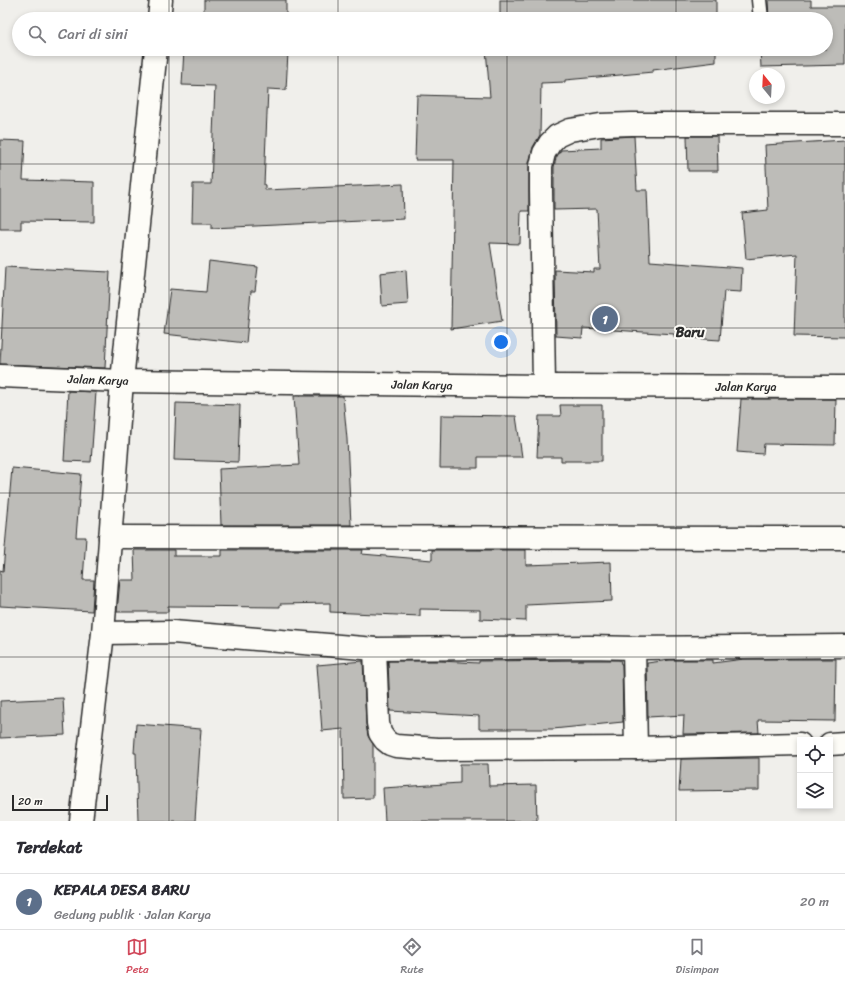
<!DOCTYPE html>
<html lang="id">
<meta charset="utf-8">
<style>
body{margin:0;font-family:Sriracha,sans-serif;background:#f2f2f3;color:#2b2b33}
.controls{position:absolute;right:12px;bottom:12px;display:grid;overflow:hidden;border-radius:0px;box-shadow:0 2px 6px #0003}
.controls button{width:36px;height:36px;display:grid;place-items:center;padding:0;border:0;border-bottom:1px solid #e1e1e2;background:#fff;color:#2b2b33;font:20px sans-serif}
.compass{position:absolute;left:749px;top:68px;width:36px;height:36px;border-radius:50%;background:#fff;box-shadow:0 2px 6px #0003;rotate:342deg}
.scale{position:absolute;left:12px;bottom:10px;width:96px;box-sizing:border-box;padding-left:4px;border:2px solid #2b2b2b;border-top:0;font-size:11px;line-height:14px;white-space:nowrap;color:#2b2b2b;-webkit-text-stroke:3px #fdfcf7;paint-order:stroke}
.you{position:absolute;left:501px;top:342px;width:14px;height:14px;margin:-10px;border:3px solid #fff;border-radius:50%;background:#1a73e8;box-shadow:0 0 0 6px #1a73e833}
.badge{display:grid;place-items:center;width:26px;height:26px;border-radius:50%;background:#d1495b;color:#fff;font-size:13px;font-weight:700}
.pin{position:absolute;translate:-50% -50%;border:2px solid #fff;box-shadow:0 1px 4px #0006}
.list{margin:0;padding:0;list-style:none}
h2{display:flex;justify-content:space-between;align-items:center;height:52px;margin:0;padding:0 16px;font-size:17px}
h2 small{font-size:13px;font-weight:400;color:#7c7c81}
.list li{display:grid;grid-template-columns:26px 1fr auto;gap:12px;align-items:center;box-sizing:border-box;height:56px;padding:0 16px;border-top:1px solid #e1e1e2}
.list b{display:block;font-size:15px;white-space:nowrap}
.list p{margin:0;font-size:13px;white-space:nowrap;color:#7c7c81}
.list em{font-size:13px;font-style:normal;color:#7c7c81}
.icon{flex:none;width:22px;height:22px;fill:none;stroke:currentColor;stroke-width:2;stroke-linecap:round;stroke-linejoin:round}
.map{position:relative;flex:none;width:845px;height:821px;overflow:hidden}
.search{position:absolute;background:#fff;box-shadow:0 2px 6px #0003;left:12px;right:12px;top:12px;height:44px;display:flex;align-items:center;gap:10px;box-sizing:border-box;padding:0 14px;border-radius:22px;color:#7c7c81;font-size:15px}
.sheet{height:108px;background:#fff}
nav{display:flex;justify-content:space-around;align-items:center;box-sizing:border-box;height:56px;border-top:1px solid #e1e1e2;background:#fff;font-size:11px;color:#7c7c81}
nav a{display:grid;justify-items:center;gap:2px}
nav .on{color:#d1495b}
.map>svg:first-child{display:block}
.building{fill:#bdbcb8;stroke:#2b2b2b}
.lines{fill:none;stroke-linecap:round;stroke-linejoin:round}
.lane-casing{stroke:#2b2b2b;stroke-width:17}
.street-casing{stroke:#2b2b2b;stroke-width:25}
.lane{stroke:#fdfcf7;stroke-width:14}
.street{stroke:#fdfcf7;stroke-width:22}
.grid{fill:none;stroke:#2b2b2b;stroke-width:1;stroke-opacity:0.55}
.labels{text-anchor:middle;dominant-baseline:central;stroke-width:4;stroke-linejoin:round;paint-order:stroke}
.street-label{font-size:12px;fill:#2b2b2b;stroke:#fdfcf7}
.quarter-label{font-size:14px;font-weight:bold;fill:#2b2b2b;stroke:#fdfcf7}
</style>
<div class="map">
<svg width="845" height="821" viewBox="0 0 845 821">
<rect width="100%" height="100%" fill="#f0efeb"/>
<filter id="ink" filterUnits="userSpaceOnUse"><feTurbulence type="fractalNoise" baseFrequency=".025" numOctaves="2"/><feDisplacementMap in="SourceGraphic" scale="8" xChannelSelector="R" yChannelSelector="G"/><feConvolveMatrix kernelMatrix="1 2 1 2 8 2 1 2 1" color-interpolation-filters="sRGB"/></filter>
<g filter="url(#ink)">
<g class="building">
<rect x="204" y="0" width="82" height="19"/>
<rect x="500" y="0" width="216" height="19"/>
<path d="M768 0H811V6H845V65L761 67 760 49H826V19H769Z"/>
<path d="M184 49H285V52H288L286 90 268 89 264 185H265V190L403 184 404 219 212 228V223H192L193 184H211L215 86 182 85Z"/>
<path d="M486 49H716V62L653 70V72L565 80V82L541 83 540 135 533 147 529 163V211H521L520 244 490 243 502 321 451 329 454 160H415L417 95 490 97Z"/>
<path d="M634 136 637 190H647L650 261 742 268 741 292 724 291 720 340 674 337V334L583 328 582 338 556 336 555 270 594 272V269H600L597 209 554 210V167L556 158 561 150 601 148V138Z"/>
<path d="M687 136H717L718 171H688Z"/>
<path d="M0 140 25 141 23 180 94 182V222L21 221V229H0Z"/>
<path d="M845 140V337L794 336 797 254 746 259 742 213 768 210 765 145Z"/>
<path d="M209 261 258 267 255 291H251L246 343 164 334 170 289 206 292Z"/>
<path d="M5 267 110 272 105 368 0 364Z"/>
<path d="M406 270 408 304 382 306 380 273Z"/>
<path d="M68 391 96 392 91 462 64 461Z"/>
<path d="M294 396H343L347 439 351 525H221L219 469 299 465Z"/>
<path d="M741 399H836L835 445 764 444 763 454 737 452Z"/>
<path d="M176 403 240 405 238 462 174 460Z"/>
<path d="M560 405H602V461H561V457H537L539 416H561Z"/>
<path d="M441 415 516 416 522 457H478V468H440Z"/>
<path d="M12 468 81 474 76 537H86L83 580H94L92 611 0 606V570L3 571Z"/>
<path d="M134 550H174V556H222V550H363L362 554 432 560V550H526V565L611 562 612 601 526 605V621L480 619V610L420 609V616L330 612V603L280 604V607L168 606V612H117L120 580H135Z"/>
<path d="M744 659H836L835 721 758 720 759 733 683 734 684 715 648 717 647 663 670 660H713V663Z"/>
<path d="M590 660H620L621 664H622L623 722 553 729H479V716L390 711 388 661H440L479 663V661Z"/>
<path d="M363 661 366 724 368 736 373 744V798L344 799 343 729 322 731 317 665Z"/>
<path d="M63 698 65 735 0 738V701Z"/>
<path d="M136 724 201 729 195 821H138L136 753H134Z"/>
<path d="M759 758V790L679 791 681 759Z"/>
<path d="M460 764H488L489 786 536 785 537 821H385L383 788 460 783Z"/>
</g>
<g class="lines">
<defs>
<path id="lane" d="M759 0 761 19"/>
<g id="street">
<path d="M159 19 161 0"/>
<path d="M0 376 122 381 544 386 845 387"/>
<path d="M544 386 541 191V166L544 153 550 143 557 136 570 130 600 125 632 124H845"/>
<path d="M110 537 845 538"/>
<path d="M103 633 173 632 375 649 590 647 634 648 845 646"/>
<path d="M634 648 636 748"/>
<path d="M375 649 378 723 380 733 385 740 390 744 396 746 438 749 636 748 800 744"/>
<path d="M830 744 845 743"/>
<path d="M81 821 103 633 122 381 156 49"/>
</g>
</defs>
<use href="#lane" class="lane-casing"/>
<use href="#street" class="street-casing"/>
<use href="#lane" class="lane"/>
<use href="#street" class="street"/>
</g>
</g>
<path class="grid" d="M169 0V19M338 0V19M507 0V19M676 0V19M169 49V821M338 49V821M507 49V821M676 49V821M0 164H845M0 328H845M0 493H845M0 657H845"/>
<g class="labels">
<g class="street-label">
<text transform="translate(98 380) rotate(2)">Jalan Karya</text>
<text transform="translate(422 385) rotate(1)">Jalan Karya</text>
<text x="746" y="387">Jalan Karya</text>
</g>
<g class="quarter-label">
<text x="690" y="332">Baru</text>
</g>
</g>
</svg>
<div class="controls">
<button><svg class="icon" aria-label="locate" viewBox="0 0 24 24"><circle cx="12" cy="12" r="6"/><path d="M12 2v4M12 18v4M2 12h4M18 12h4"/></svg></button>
<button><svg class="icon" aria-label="layers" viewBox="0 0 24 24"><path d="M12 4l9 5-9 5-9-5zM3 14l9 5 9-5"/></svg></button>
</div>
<svg class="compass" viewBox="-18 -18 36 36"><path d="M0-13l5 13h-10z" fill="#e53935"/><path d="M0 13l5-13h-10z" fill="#7c7c81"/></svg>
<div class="scale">20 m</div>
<div class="you"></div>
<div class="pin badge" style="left:605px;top:319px;background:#5c6f8a">1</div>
<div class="search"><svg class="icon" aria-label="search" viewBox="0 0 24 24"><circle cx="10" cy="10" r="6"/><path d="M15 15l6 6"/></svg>Cari di sini</div>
</div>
<section class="sheet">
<h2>Terdekat<small></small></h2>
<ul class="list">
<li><span class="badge" style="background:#5c6f8a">1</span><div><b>KEPALA DESA BARU</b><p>Gedung publik · Jalan Karya</p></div><em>20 m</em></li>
</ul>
</section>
<nav>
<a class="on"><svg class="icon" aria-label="map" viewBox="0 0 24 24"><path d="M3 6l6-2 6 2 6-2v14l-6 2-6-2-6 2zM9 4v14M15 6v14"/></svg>Peta</a>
<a><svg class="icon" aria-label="directions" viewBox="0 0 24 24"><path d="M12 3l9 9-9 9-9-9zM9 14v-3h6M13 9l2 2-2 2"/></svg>Rute</a>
<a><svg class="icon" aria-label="saved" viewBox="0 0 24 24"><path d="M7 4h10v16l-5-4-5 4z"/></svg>Disimpan</a>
</nav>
